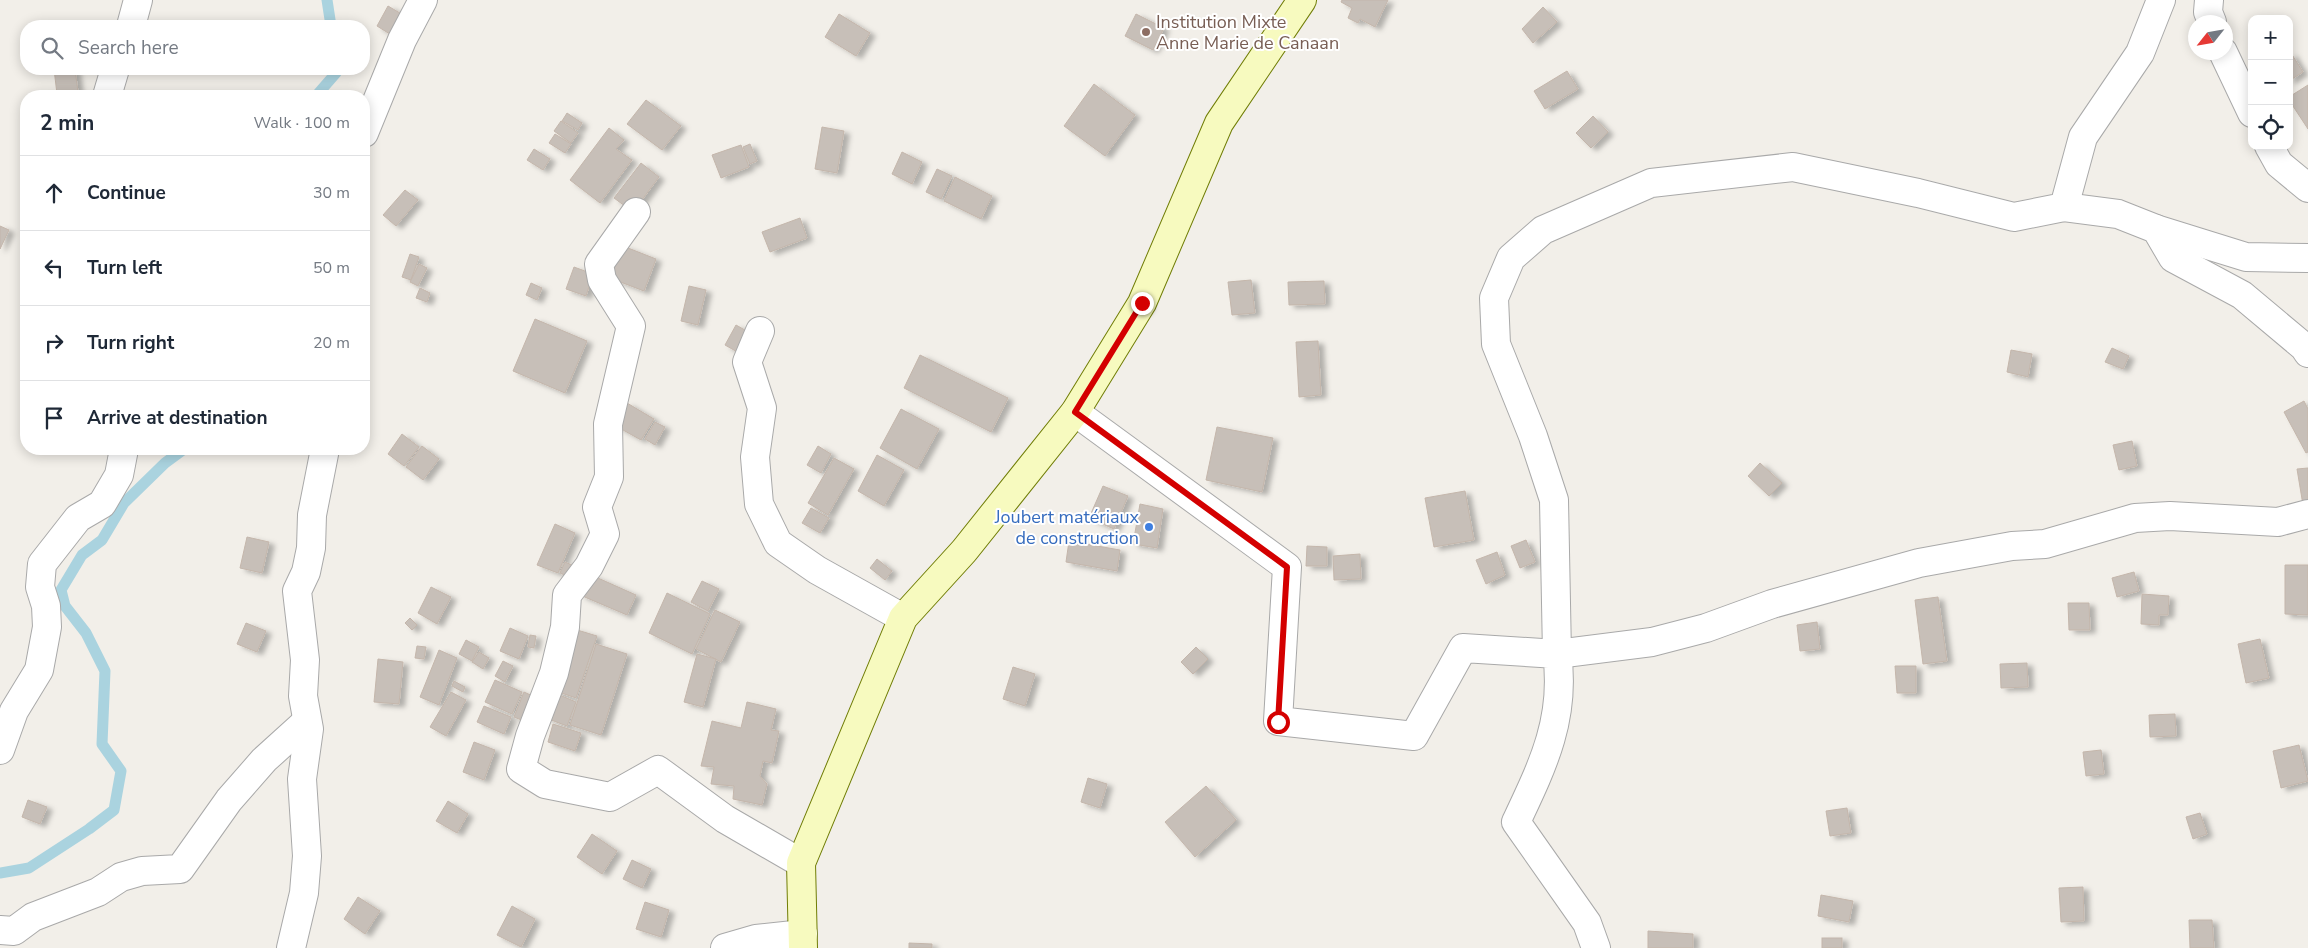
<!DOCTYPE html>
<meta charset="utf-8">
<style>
body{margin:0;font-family:"Nunito Sans",sans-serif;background:#f2f2f3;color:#1f2937}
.controls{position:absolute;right:15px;top:15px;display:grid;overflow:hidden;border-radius:10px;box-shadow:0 2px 12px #0003}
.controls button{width:45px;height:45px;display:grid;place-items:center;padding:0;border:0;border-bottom:1px solid #e0e1e3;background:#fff;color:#1f2937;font:25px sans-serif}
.compass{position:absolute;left:2188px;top:15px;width:45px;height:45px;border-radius:50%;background:#fff;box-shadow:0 2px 12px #0003;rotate:239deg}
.stop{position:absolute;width:15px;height:15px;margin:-11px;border:4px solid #d40000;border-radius:50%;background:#fff}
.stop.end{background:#d40000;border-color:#fff;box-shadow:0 1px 5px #0008}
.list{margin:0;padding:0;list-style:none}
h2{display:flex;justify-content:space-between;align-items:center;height:65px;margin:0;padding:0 20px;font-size:21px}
h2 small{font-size:16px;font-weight:400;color:#747a83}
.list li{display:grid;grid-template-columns:32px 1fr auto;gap:15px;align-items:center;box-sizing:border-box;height:75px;padding:0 20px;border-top:1px solid #e0e1e3}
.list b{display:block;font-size:19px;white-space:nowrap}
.list em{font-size:16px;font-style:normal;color:#747a83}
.icon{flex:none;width:28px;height:28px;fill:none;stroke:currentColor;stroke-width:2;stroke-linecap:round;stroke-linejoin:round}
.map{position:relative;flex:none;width:2308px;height:948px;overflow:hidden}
.search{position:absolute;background:#fff;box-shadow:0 2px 12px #0003;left:20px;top:20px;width:350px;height:55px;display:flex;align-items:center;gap:12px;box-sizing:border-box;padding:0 18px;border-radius:20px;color:#747a83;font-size:19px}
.panel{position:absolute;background:#fff;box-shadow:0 2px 12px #0003;left:20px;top:90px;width:350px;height:365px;border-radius:20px}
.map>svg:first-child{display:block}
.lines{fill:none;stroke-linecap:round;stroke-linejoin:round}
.stream{stroke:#aad3df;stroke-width:11}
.building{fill:#c7bfb8;stroke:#c4b6ab;filter:url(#shadow)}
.street-casing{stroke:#a9a9a9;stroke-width:30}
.secondary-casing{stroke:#707d05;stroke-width:30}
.street{stroke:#fff;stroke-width:28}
.secondary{stroke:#f7fabf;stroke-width:28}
.route{stroke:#d40000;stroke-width:6}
.education-dot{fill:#8d6e63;stroke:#fff;stroke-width:2}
.shop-dot{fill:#3f7fe0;stroke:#fff;stroke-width:2}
.labels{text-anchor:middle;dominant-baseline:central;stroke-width:4;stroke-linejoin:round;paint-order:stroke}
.education-label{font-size:18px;fill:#785e54;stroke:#fff;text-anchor:start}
.shop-label{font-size:18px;fill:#366cbe;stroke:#fff;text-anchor:end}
</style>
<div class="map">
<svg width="2308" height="948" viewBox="0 0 2308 948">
<defs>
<filter id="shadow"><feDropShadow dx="5.5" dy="3" stdDeviation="2.5" flood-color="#0004"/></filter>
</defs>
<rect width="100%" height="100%" fill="#f2efe9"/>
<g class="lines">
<g class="stream">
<path d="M327 0 331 26"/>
<path d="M316 96 336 73V69"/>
<path d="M0 873 29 868 89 829 114 810 121 771 102 744 105 671 86 633 65 606 61 590 82 555 102 540 124 503 165 463 184 449"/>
</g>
</g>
<g class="building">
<path d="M1342 0H1388L1375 27 1360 19 1358 23 1348 18 1352 8 1341 2Z"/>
<path d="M388 6 405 16 393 36 377 26Z"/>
<path d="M1543 7 1557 22 1533 43 1522 29Z"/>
<path d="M839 14 870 33 856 56 825 37Z"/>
<path d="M1136 14 1164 28 1153 50 1125 36Z"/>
<path d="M2291 53 2303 72 2289 81V55Z"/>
<path d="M54 69H75L78 92 57 94Z"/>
<path d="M1567 71 1578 89 1545 109 1534 91Z"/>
<path d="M1094 84 1135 115 1105 156 1064 126Z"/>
<path d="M2308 85V129L2289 100V97Z"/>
<path d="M646 100 681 126 662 150 627 124Z"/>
<path d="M567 113 582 123 578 130 562 121Z"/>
<path d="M1593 116 1608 132 1591 148 1576 133Z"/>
<path d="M561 121 578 133 571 143 554 131Z"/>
<path d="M822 127 844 131 837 173 815 169Z"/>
<path d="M609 128 624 140 616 149 632 160 600 203 570 180Z"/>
<path d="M555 134 571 144 565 153 549 143Z"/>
<path d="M750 144 757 161 750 164 743 147Z"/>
<path d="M741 145 749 167 721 178 712 155Z"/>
<path d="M534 149 550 159 543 170 527 160Z"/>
<path d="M902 152 922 162 912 184 892 174Z"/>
<path d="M641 163 659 177 633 212 614 198Z"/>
<path d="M937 169 952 176 941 199 926 192Z"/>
<path d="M955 177 992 196 981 219 944 201Z"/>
<path d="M405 190 418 200 396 226 383 215Z"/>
<path d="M800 218 807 238 770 252 762 232Z"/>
<path d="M0 226 9 230 0 249Z"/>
<path d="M623 246 656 259 644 291 610 278Z"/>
<path d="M410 254 419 257 411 280 402 277Z"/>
<path d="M419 264 427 268 418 286 410 282Z"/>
<path d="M574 267 593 274 586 296 566 289Z"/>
<path d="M1251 280 1255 313 1232 315 1228 282Z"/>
<path d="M1324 281 1325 304 1289 305 1288 282Z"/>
<path d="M531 283 542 288 537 300 526 295Z"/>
<path d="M689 286 706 290 698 325 681 321Z"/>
<path d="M420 288 430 293 427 302 416 298Z"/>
<path d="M535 319 587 341 565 393 513 371Z"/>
<path d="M736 325 752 334 741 354 725 345Z"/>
<path d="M1318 341 1321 395 1299 397 1296 342Z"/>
<path d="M2112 348 2129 356 2123 369 2105 362Z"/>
<path d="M2011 350 2032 354 2028 377 2007 372Z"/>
<path d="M920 355 1008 398 991 432 904 388Z"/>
<path d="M2304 401 2308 409V452L2306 453 2284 412Z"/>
<path d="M627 403 654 419 641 440 614 425Z"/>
<path d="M901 409 939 429 917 469 880 448Z"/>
<path d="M655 422 665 427 655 445 645 439Z"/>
<path d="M1217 427 1273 438 1262 492 1206 480Z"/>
<path d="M402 434 419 447 404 466 388 454Z"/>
<path d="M2132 441 2137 466 2119 470 2113 445Z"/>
<path d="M422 446 439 459 423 480 406 467Z"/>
<path d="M818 446 831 454 821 473 807 465Z"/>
<path d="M877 455 904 470 884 506 858 491Z"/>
<path d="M834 458 854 469 828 515 808 503Z"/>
<path d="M1760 463 1782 483 1769 496 1748 476Z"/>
<path d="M2308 468V504L2303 505 2297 469Z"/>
<path d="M1103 486 1128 496 1114 529 1089 518Z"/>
<path d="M1465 491 1474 540 1434 547 1425 498Z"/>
<path d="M1140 504 1163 509 1157 548 1133 544Z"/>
<path d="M811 508 829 518 820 533 802 523Z"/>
<path d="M555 524 575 533 558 573 537 565Z"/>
<path d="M247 537 269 542 262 573 240 568Z"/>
<path d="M1526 540 1535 562 1520 568 1511 546Z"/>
<path d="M1069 541 1120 550 1117 571 1066 562Z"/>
<path d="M1307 546 1327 547V566H1306Z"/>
<path d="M1497 552 1505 575 1486 584 1476 560Z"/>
<path d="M1360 554 1361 579 1334 580 1333 556Z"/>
<path d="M877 559 892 571 885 580 870 568Z"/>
<path d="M565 562 572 565 567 576 560 573Z"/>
<path d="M2285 565H2308V615L2285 614Z"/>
<path d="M2134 572 2139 591 2117 597 2112 578Z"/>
<path d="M589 574 636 595 627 615 580 595Z"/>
<path d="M702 581 719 589 708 611 691 602Z"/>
<path d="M431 587 451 597 437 624 418 613Z"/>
<path d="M667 593 710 614 692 654 649 633Z"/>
<path d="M2142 594 2169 596 2168 615H2159V625L2141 624Z"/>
<path d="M1938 597 1947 661 1923 664 1915 600Z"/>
<path d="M2068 603H2089L2090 630H2069Z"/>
<path d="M715 610 740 622 721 662 696 649Z"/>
<path d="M410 618 417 625 412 630 405 623Z"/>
<path d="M1817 622 1820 649 1800 651 1797 625Z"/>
<path d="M246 623 266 631 257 652 237 644Z"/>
<path d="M510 628 528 636 519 659 500 651Z"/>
<path d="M574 629 597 636 576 698 553 690Z"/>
<path d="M530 635 536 636 534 648 528 647Z"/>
<path d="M2260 639 2269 678 2246 683 2238 644Z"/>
<path d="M466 640 479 647 472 661 459 654Z"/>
<path d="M596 644 627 654 601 735 570 725Z"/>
<path d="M417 646 426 647 424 659 415 658Z"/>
<path d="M1196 647 1208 659 1193 674 1181 662Z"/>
<path d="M439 650 457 658 439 705 420 697Z"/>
<path d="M479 652 489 658 483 669 472 662Z"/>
<path d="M697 654 716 659 703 707 684 702Z"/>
<path d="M378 659 403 662 399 704 374 702Z"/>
<path d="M503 661 513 666 505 682 495 676Z"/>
<path d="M2027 663 2028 687 2001 688 2000 664Z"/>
<path d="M1895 666H1916V693H1897Z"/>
<path d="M1013 667 1035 674 1025 706 1003 699Z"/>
<path d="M495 680 522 692 512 714 485 702Z"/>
<path d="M454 681 465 687 463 692 452 686Z"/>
<path d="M451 692 466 700 446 736 430 727Z"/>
<path d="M524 692 535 697 524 721 514 717Z"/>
<path d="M555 693 576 702 567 726 546 718Z"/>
<path d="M747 702 776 709 771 730 779 731 772 763 763 761 760 776 767 784 762 805 733 799 734 786 711 784 714 767 701 766 712 721 741 728Z"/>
<path d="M484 706 511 717 504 734 477 722Z"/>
<path d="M2175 714 2176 736 2150 737 2149 715Z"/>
<path d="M553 724 581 733 575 751 548 742Z"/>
<path d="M474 742 495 750 484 780 463 772Z"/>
<path d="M2299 745 2308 781 2281 788 2273 751Z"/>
<path d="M2101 750 2104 774 2086 776 2083 752Z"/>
<path d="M1088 778 1107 784 1100 808 1081 802Z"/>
<path d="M1206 786 1236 820 1195 857 1165 822Z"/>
<path d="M28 800 47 807 40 824 22 817Z"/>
<path d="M448 801 468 814 457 833 436 821Z"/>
<path d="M1847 808 1851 833 1830 836 1826 811Z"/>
<path d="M2200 813 2207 834 2193 839 2186 817Z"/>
<path d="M592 834 617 851 602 874 577 857Z"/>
<path d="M632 860 651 869 642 888 623 879Z"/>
<path d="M2083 887 2084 921 2061 922 2059 888Z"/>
<path d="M1821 895 1853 901 1849 922 1818 916Z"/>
<path d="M358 897 380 911 365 934 344 919Z"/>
<path d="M645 902 669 910 661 937 636 929Z"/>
<path d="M512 906 535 919 521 947 497 935Z"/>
<path d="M2189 920H2212L2214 948H2190Z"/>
<path d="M1648 931 1693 934V948H1648Z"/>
<rect x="1822" y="938" width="20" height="10"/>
<path d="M909 943 932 944V948H909Z"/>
</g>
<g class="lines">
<defs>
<g id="street">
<path d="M2161 0 2140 53 2083 137 2064 207 2014 217 1918 193 1793 167 1651 183 1543 230 1511 258 1494 298 1496 344 1533 436 1554 500 1557 654 1652 642 1706 628 1772 604 1919 563 2012 546 2045 544 2135 518 2170 516 2278 522 2308 514"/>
<path d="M2209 0 2208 12 2212 22"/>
<path d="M131 26 138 0"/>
<path d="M2223 52 2252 113"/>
<path d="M107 96 115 69"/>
<path d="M364 133 402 40 423 0"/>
<path d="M2269 146 2279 164 2308 188"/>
<path d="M2064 207 2118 214 2156 229 2173 258 2242 295 2304 347 2308 353"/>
<path d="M636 212 599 264 602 280 631 326 608 424 609 477 597 507 605 534 589 566 567 595 565 627 554 673 530 736 521 769 545 784 610 797 658 770 725 819 801 863"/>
<path d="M2156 229 2246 257 2308 258"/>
<path d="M760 331 747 362 762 408 755 457 759 504 778 543 817 570 903 618"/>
<path d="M1075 412 1287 567 1278 721 1414 736 1463 648 1557 654C1566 718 1543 765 1516 822L1587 923 1596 948"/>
<path d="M0 750 14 711 39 670 47 627 46 606 40 587 42 564 78 518 102 504 119 475 124 449"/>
<path d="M0 930 14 931 33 917 98 892 121 877 142 871 180 869 229 800 264 760 307 721"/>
<path d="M291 948 304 893 307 856 302 779 309 729 303 696 305 660 297 591 306 572 311 548 312 515 325 449"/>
<path d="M725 948 756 939 803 934"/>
</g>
<path id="secondary" d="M803 948 801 863 903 618 964 551 1075 412 1142 303 1219 123 1302 0"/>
</defs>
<use href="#street" class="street-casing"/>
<use href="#secondary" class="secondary-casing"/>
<use href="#street" class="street"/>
<use href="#secondary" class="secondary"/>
</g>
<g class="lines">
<path class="route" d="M1142 303 1075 412 1287 567 1278 722"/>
</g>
<circle class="education-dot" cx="1146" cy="32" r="5"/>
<circle class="shop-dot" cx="1149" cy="527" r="5"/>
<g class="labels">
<g class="education-label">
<text x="1156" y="22">Institution Mixte<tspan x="1156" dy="21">Anne Marie de Canaan</tspan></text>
</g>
<g class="shop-label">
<text x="1139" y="517">Joubert matériaux<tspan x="1139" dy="21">de construction</tspan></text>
</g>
</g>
</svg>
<div class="controls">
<button>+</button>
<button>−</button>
<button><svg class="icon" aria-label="locate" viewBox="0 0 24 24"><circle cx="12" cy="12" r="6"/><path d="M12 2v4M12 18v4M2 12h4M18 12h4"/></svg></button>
</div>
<svg class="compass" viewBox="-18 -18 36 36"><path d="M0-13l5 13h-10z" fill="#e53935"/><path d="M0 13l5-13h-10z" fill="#747a83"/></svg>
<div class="stop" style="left:1278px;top:722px"></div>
<div class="stop end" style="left:1142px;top:303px"></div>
<div class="search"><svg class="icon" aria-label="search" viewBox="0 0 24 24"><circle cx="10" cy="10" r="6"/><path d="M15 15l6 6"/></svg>Search here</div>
<section class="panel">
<h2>2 min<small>Walk · 100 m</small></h2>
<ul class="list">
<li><svg class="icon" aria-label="ahead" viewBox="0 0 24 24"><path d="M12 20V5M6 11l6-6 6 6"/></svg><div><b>Continue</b></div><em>30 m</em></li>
<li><svg class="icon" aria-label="left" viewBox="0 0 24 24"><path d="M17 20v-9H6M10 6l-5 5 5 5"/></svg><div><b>Turn left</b></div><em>50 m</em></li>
<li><svg class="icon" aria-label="right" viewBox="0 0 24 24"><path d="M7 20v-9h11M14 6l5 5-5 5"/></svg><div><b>Turn right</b></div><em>20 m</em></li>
<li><svg class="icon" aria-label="arrive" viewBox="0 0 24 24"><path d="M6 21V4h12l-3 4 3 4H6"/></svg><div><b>Arrive at destination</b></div></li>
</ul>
</section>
</div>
